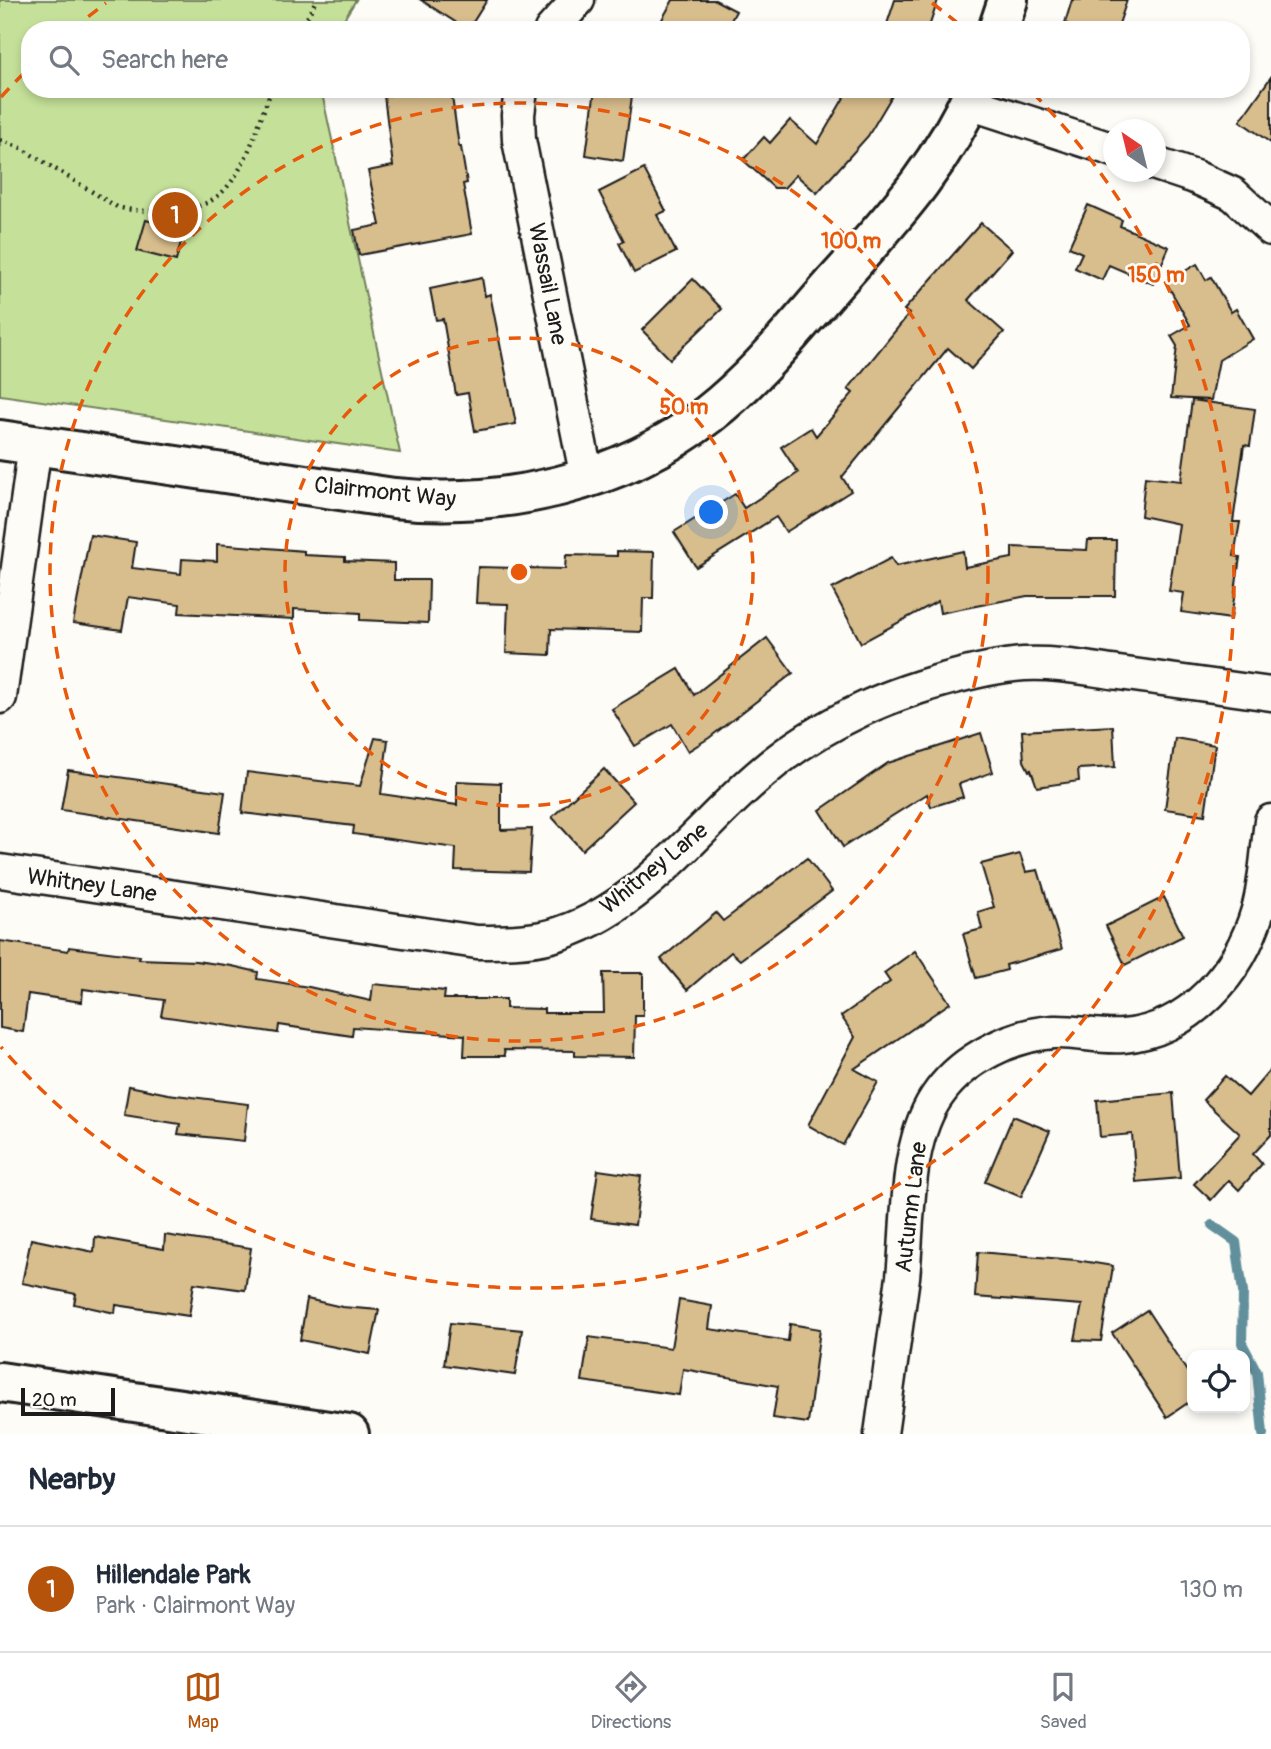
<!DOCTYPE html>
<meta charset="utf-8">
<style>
body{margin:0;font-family:Pangolin,sans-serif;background:#f6f6f7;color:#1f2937}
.controls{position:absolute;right:21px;bottom:21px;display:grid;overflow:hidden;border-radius:14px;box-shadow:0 4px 10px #0003}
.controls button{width:63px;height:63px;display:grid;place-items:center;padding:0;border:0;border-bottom:2px solid #e0e1e3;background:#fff;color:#1f2937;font:35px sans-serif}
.compass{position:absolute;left:1103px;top:119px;width:63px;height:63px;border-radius:50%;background:#fff;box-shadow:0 4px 10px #0003;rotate:325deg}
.scale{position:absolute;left:21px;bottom:18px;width:94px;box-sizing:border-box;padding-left:7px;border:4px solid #1c1c1c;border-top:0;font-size:19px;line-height:24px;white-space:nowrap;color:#1c1c1c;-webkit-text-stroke:5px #fdfcf7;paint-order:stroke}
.you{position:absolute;left:712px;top:513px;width:24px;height:24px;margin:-18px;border:5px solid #fff;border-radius:50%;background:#1a73e8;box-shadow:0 0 0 10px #1a73e833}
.badge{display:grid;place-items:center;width:46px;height:46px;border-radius:50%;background:#b45309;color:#fff;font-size:23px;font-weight:700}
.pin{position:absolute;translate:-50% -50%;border:4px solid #fff;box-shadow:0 2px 7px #0006}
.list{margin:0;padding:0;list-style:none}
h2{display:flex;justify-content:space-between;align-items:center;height:91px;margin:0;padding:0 28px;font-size:30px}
h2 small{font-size:23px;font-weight:400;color:#747a83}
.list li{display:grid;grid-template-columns:46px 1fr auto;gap:21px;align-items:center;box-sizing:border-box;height:126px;padding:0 28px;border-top:2px solid #e0e1e3}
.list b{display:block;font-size:26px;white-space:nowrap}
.list p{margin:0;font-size:23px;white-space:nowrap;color:#747a83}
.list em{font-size:23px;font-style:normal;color:#747a83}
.icon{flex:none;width:38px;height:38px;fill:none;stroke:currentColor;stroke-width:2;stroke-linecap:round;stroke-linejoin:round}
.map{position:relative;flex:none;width:1271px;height:1434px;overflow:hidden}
.search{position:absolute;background:#fff;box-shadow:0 4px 10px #0003;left:21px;right:21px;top:21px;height:77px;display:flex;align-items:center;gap:18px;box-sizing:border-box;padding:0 24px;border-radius:28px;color:#747a83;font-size:26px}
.sheet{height:217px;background:#fff}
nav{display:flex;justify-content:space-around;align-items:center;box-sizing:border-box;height:98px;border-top:2px solid #e0e1e3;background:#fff;font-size:19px;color:#747a83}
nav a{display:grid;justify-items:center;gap:4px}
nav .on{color:#b45309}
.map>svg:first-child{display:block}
.green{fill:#c5e199;stroke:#707e5a;stroke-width:2}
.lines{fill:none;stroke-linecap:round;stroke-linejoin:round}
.stream{stroke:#628f9c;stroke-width:10}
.building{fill:#d8bd8d;stroke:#1c1c1c;stroke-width:2}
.street-casing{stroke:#1c1c1c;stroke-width:37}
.secondary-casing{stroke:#1c1c1c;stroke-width:44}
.path{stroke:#1c1c1c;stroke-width:4.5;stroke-dasharray:2 5;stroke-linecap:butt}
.street{stroke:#fdfcf7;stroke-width:32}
.secondary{stroke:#fdfcf7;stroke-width:38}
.ring{fill:none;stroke:#e8590c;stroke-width:3.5;stroke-dasharray:12 9}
.labels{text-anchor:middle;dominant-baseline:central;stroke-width:5;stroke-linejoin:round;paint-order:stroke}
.street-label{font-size:23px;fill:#1c1c1c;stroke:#fdfcf7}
.centre{fill:#e8590c;stroke:#fdfcf7;stroke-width:3.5}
.ring-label{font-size:21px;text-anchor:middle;font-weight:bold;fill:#e8590c;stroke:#fdfcf7;stroke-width:5;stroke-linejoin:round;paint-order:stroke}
</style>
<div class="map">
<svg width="1271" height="1434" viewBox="0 0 1271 1434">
<rect width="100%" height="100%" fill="#fdfcf7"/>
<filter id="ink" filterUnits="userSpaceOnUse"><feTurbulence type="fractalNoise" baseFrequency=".0143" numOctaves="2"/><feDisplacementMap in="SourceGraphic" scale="14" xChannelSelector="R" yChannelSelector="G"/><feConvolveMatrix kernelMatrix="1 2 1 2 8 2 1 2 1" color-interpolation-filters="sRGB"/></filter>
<g filter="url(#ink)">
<path class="green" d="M0 0H356L337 30H30V89H321L400 453 0 395Z"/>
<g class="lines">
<path class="stream" d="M1212 1225 1236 1242 1243 1292 1242 1343 1257 1372 1263 1434"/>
</g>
<g class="building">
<path d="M421 0H487L468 30Z"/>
<path d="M673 0H715L736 11 726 30H656Z"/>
<path d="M895 0H938L928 30H885Z"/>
<path d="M1072 0H1127L1117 30H1068L1069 25 1065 23Z"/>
<path d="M1271 77V143L1240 121Z"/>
<path d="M400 89H451L459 147H461L467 183 463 184 472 234 359 255 354 230 380 225 368 171 393 166 384 96 401 94Z"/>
<path d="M595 89H633L623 161 586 155Z"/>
<path d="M849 89H896L868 136 817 193 796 175 784 188H774L743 160 764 137 770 143 790 120 817 144Z"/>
<path d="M644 169 666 211 657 215 676 252 634 273 619 243 624 241 599 192Z"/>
<path d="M1088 205 1122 220 1120 226 1169 247 1153 284 1109 265 1102 280 1075 268 1082 253 1069 247Z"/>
<path d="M146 220 184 230 176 261 137 251Z"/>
<path d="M981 223 1012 250 968 300 1004 332 971 369 948 348 842 477 851 491 786 532 776 517 696 567 674 532 735 494 744 508 798 473 781 447 811 428 816 436 853 393 848 389 909 314 904 310Z"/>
<path d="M1197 264 1206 280 1211 277 1231 312 1236 309 1253 339 1219 360 1211 400 1171 398 1177 346 1171 336 1190 325 1166 282Z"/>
<path d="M482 278 485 296 490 294 516 424 475 431 468 393 456 395 443 319 436 320 430 289Z"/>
<path d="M693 279 722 309 670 359 642 330Z"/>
<path d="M1192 400 1255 409 1250 446 1244 445 1233 522H1240L1234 556 1240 557 1231 619 1181 612 1184 593 1169 591 1179 524 1141 516 1145 477 1181 481Z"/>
<path d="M90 535 136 542 132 568 181 574 182 559 217 561V544L304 551V555L345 557V561L394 563V580H429L428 623 360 620V613L294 609V619L179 613 180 604 128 597 122 630 73 623Z"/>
<path d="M1088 540H1116L1115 596H1027L940 613 938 601 861 643 832 589 891 558 896 566 963 551 965 567 1012 558V547L1087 550Z"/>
<path d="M617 551 654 552 653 598H643L642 632 551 629 550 655 506 653 508 604 476 603 478 567 565 569 566 555 617 556Z"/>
<path d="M767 638 793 673 709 738 688 751 672 724 635 746 612 709 679 669 694 695Z"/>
<path d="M1113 726 1115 767 1078 769 1079 781 1037 787 1031 770 1029 771 1024 761 1022 731Z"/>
<path d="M981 733 993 772 959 784 963 797 931 807 927 794 843 847 820 810 888 763Z"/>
<path d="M375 738 388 740 381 794 457 805V781L501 783V830L532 829 529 872 455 870 456 848 353 834 354 826 242 813 247 772 360 786Z"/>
<path d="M1175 738 1215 745 1205 815 1165 809Z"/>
<path d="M604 769 634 802 582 850 552 817Z"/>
<path d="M68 770 225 792 219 833 61 810Z"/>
<path d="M1020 854 1026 872 1038 870 1062 949 1006 965 1007 970 976 978 963 934 982 929 978 912 994 907 981 864Z"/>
<path d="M807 858 832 891 740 960 731 952 687 990 661 959 716 913 723 921Z"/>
<path d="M1164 897 1183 936 1125 965 1106 926Z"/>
<path d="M0 941 68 951 69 947 140 956 139 959 196 961 232 966 258 972 257 979 309 987 371 1001 373 984 445 991 444 999H506V1008L544 1009V1013H604L603 973H643V1016H635L634 1057 575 1056V1051L504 1050 505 1056H464L465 1035 353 1027 352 1036 279 1025 278 1033 161 1016 164 1000 83 989 82 1002 28 994 23 1032 0 1028Z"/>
<path d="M915 951 950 1003 854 1069 878 1082 843 1145 808 1125 855 1037 841 1016 890 982 884 973Z"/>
<path d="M1271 1069V1135L1253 1154 1262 1164 1239 1190 1229 1180 1211 1200 1194 1184 1240 1134 1203 1100 1225 1076 1248 1096Z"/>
<path d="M129 1086 168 1094 248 1104 244 1141 178 1134 180 1124 124 1115Z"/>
<path d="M1173 1093 1180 1178 1136 1182 1132 1134 1100 1137 1097 1100Z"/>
<path d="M1013 1116 1050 1131 1021 1197 985 1182Z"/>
<path d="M598 1170 641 1176 635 1225 591 1219Z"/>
<path d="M165 1235 251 1248 245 1290 194 1283 189 1316 116 1305 115 1313 74 1304 76 1294 22 1283 31 1239 94 1252 95 1237 164 1249Z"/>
<path d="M978 1252 1076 1260 1113 1266 1101 1341 1075 1340 1082 1305 975 1297Z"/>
<path d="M307 1299 342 1307 379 1310 370 1354 300 1340Z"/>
<path d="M679 1300 712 1306 709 1329 788 1341 790 1324 820 1329 808 1423 773 1418 778 1386 683 1369 679 1395 582 1381 589 1337 671 1348Z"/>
<path d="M1147 1310 1192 1379V1400L1167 1417 1112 1333Z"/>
<path d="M450 1323 522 1330 515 1375 444 1365Z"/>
</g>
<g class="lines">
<defs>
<g id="street">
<path d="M551 30 578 0"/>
<path d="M521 89 518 115 519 140 587 478"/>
<path d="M969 103 1114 150"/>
<path d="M1156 164 1195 177 1233 194 1271 229"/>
<path d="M0 697 35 445"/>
<path d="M0 871 477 942C502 942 527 942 551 936 640 912 696 828 763 772 792 747 827 726 861 710 902 690 979 667 1024 664 1055 662 1088 669 1119 673 1169 680 1220 687 1271 694"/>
<path d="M881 1434C888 1382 896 1329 903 1277 909 1220 904 1139 940 1092 964 1059 1013 1034 1054 1032 1077 1031 1100 1038 1123 1036 1191 1030 1240 972 1258 910 1266 882 1267 850 1271 821"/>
</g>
<g id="secondary">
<path d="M998 30 1008 0"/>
<path d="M0 440 394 498C503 509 621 483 709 414 759 375 798 324 840 277 895 215 941 166 975 89"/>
<path d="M0 1382 349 1434"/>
</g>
</defs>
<use href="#street" class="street-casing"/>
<use href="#secondary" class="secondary-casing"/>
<g class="path">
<path d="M301 30 316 0"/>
<path d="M0 140 21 148 117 207C137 212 157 212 177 209 186 208 196 208 204 204 244 188 256 126 272 89"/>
</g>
<use href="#street" class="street"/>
<use href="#secondary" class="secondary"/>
</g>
</g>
<g class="ring">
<circle cx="519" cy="572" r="234"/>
<circle cx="519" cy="572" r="469"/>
<path d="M1 97A703 703 0 0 1 26 71M72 30A703 703 0 0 1 106 3M932 3A703 703 0 0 1 966 30M1033 93A703 703 0 1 1 1 1047"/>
</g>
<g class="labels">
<g class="street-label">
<text transform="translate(548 284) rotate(79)">Wassail Lane</text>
<text transform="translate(385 492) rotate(6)">Clairmont Way</text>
<text transform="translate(654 868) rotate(-39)">Whitney Lane</text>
<text transform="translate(92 885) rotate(8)">Whitney Lane</text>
<text transform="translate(911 1207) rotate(-83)">Autumn Lane</text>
</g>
</g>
<circle cx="519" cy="572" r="10" class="centre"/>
<g class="ring-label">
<text x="851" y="248">100 m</text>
<text x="1156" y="282">150 m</text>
<text x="684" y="414">50 m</text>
</g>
</svg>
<div class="controls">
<button><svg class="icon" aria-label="locate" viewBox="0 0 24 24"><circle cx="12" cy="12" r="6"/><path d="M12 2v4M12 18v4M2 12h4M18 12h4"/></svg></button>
</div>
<svg class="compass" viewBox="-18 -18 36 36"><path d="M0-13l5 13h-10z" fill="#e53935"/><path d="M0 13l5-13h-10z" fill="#747a83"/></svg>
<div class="scale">20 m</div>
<div class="you"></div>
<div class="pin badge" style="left:175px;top:215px">1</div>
<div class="search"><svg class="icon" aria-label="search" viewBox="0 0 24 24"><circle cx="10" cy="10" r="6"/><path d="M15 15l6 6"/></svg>Search here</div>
</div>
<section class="sheet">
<h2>Nearby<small></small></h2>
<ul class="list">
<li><span class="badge">1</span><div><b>Hillendale Park</b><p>Park · Clairmont Way</p></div><em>130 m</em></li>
</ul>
</section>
<nav>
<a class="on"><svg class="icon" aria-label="map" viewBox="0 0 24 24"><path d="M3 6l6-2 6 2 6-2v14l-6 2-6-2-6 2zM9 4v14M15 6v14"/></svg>Map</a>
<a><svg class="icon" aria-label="directions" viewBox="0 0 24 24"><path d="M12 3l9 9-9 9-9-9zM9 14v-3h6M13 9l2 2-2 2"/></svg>Directions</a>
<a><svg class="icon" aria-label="saved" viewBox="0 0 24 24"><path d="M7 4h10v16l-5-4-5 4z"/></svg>Saved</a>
</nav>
